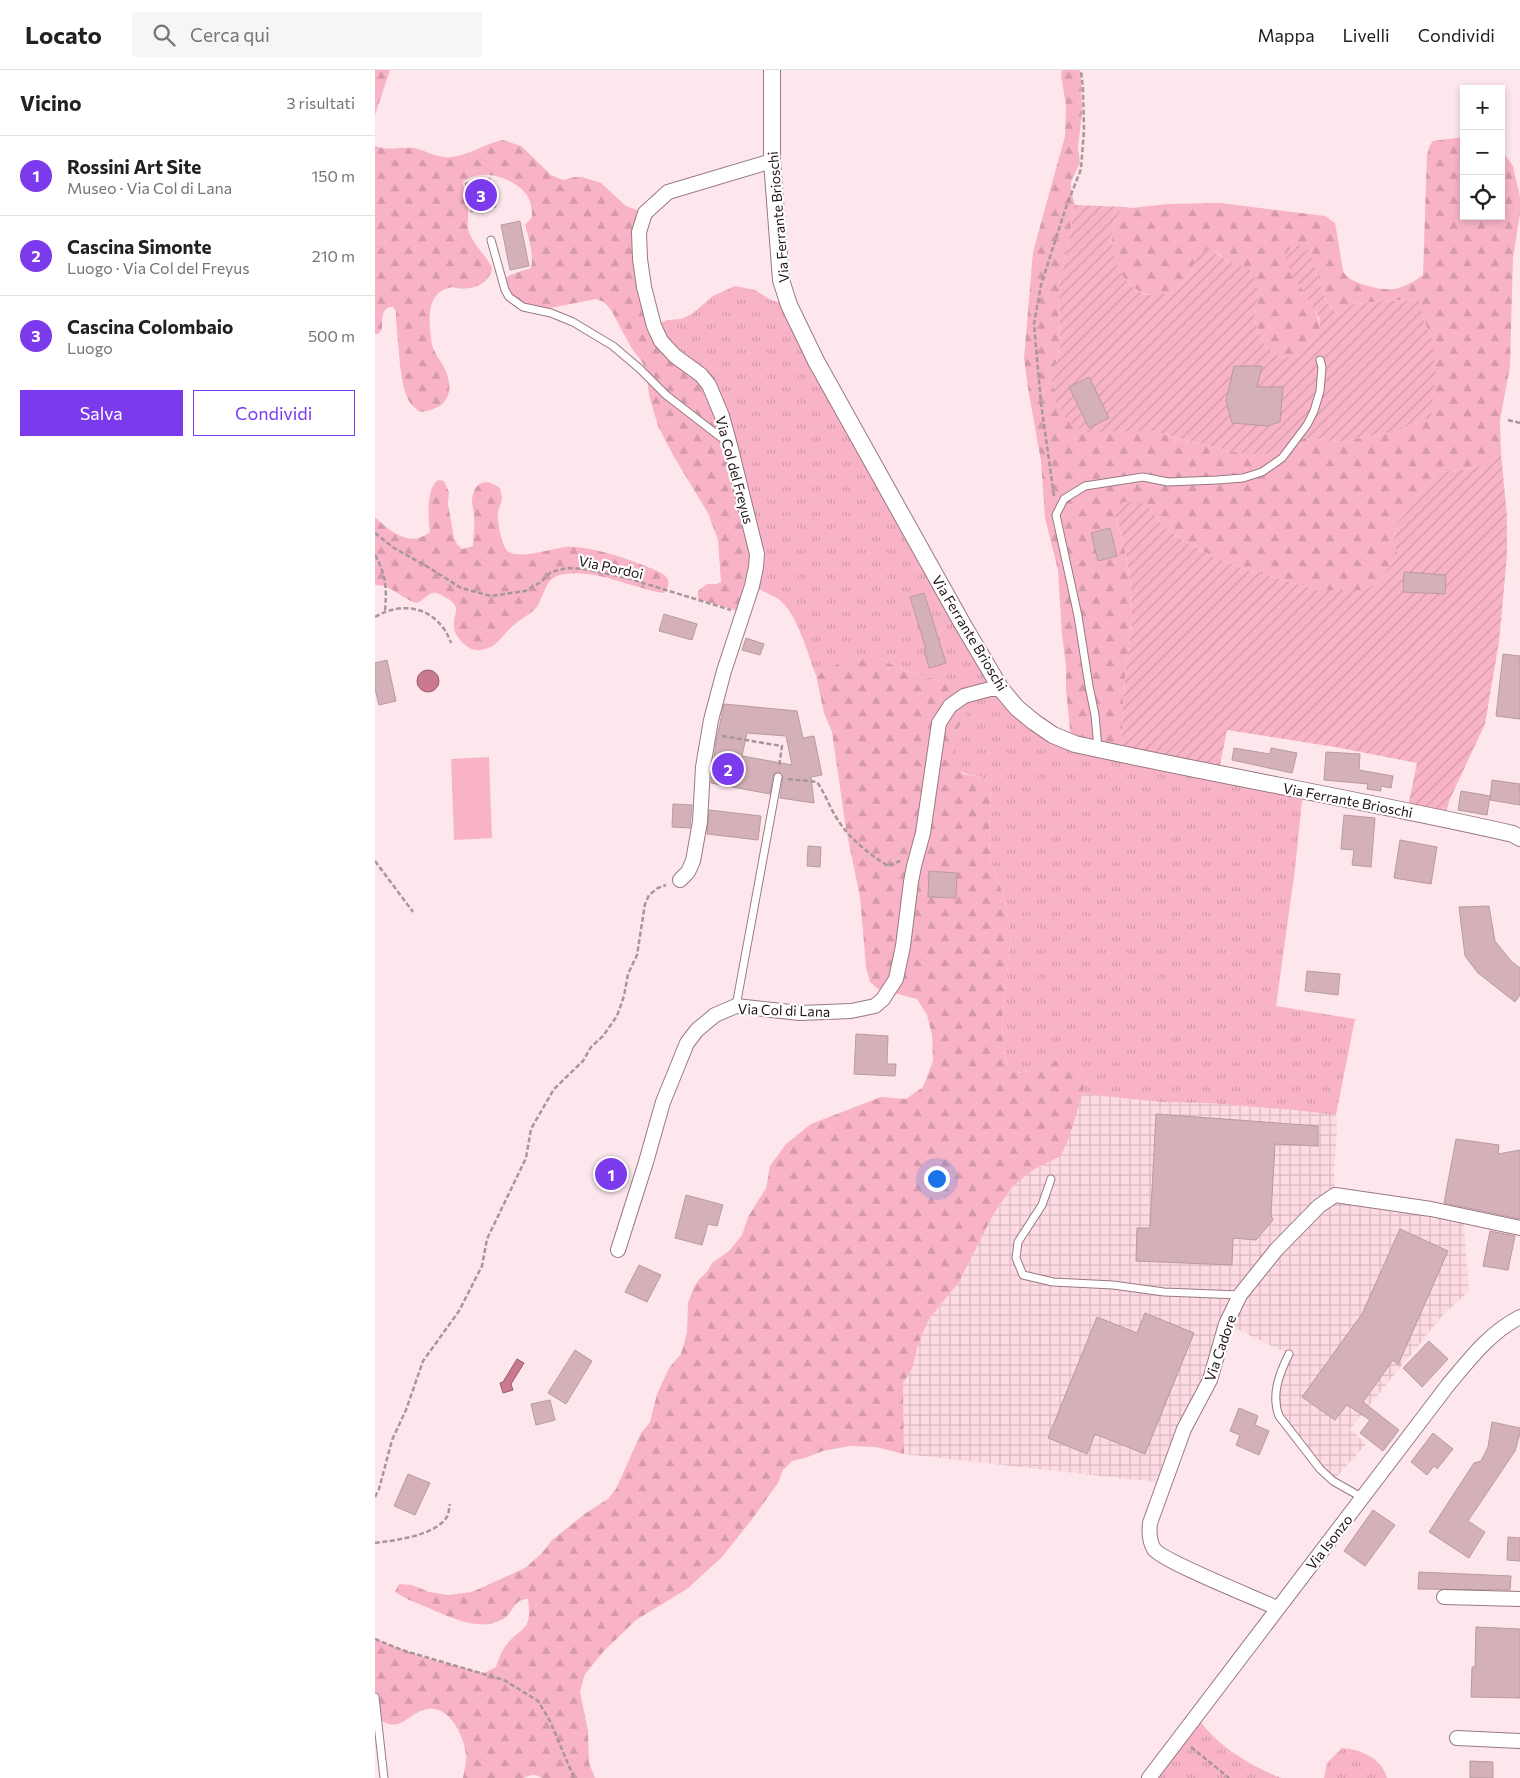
<!DOCTYPE html>
<html lang="it">
<meta charset="utf-8">
<style>
body{margin:0;font-family:Commissioner,sans-serif;background:#f6f6f6;color:#202124}
.controls{position:absolute;right:15px;top:15px;display:grid;overflow:hidden;border-radius:0px;box-shadow:0 2px 8px #0003}
.controls button{width:45px;height:45px;display:grid;place-items:center;padding:0;border:0;border-bottom:1px solid #e0e0e0;background:#fff;color:#202124;font:25px sans-serif}
.you{position:absolute;left:561px;top:1108px;width:18px;height:18px;margin:-12px;border:4px solid #fff;border-radius:50%;background:#1a73e8;box-shadow:0 0 0 8px #1a73e833}
.badge{display:grid;place-items:center;width:32px;height:32px;border-radius:50%;background:#7c3aed;color:#fff;font-size:16px;font-weight:700}
.pin{position:absolute;translate:-50% -50%;border:2px solid #fff;box-shadow:0 1px 5px #0006}
.list{margin:0;padding:0;list-style:none}
h2{display:flex;justify-content:space-between;align-items:center;height:65px;margin:0;padding:0 20px;font-size:21px}
h2 small{font-size:16px;font-weight:400;color:#757577}
.list li{display:grid;grid-template-columns:32px 1fr auto;gap:15px;align-items:center;box-sizing:border-box;height:80px;padding:0 20px;border-top:1px solid #e0e0e0}
.list b{display:block;font-size:19px;white-space:nowrap}
.list p{margin:0;font-size:16px;white-space:nowrap;color:#757577}
.list em{font-size:16px;font-style:normal;color:#757577}
.actions{display:flex;gap:10px;padding:15px 20px}
.actions a{flex:1;padding:11px 0;border:1px solid #7c3aed;border-radius:0px;text-align:center;font-size:18px;color:#7c3aed}
.actions .main{background:#7c3aed;color:#fff}
.icon{flex:none;width:28px;height:28px;fill:none;stroke:currentColor;stroke-width:2;stroke-linecap:round;stroke-linejoin:round}
.map{position:relative;flex:none;width:1145px;height:1708px;overflow:hidden}
header{display:flex;align-items:center;gap:30px;box-sizing:border-box;height:70px;padding:0 25px;background:#fff;border-bottom:1px solid #e0e0e0}
header strong{font-size:24px}
nav{display:flex;gap:28px;margin-inline-start:auto;font-size:18px}
.search{width:350px;height:45px;background:#f6f6f6;display:flex;align-items:center;gap:12px;box-sizing:border-box;padding:0 18px;border-radius:0px;color:#757577;font-size:19px}
main{display:flex}
aside{flex:1;background:#fff}
.map>svg:first-child{display:block}
.industrial{fill:url(#industrial-grid)}
.grass{fill:url(#grass-tufts)}
.forest{fill:url(#forest-firs)}
.garden{fill:url(#garden-furrows)}
.pitch{fill:#f8b4c6}
.water{fill:#ca7991;stroke:#975a6c}
.building{fill:#d4b1b9;stroke:#bb99a1;fill-rule:evenodd}
.lines{fill:none;stroke-linecap:round;stroke-linejoin:round}
.service-casing{stroke:#9a7981;stroke-width:9}
.minor-casing{stroke:#9a7981;stroke-width:16}
.tertiary-casing{stroke:#9a7981;stroke-width:18}
.path{stroke:#a9969b;stroke-width:2.5;stroke-dasharray:5 2.5;stroke-linecap:butt}
.service{stroke:#fff;stroke-width:7}
.minor{stroke:#fff;stroke-width:14}
.tertiary{stroke:#fff;stroke-width:16}
.labels{text-anchor:middle;dominant-baseline:central;stroke-width:4.5;stroke-linejoin:round;paint-order:stroke}
.street-label{font-size:14px;fill:#201317;stroke:#fff}
</style>
<header>
<strong>Locato</strong>
<div class="search"><svg class="icon" aria-label="search" viewBox="0 0 24 24"><circle cx="10" cy="10" r="6"/><path d="M15 15l6 6"/></svg>Cerca qui</div>
<nav><a>Mappa</a><a>Livelli</a><a>Condividi</a></nav>
</header>
<main>
<aside>
<h2>Vicino<small>3 risultati</small></h2>
<ul class="list">
<li><span class="badge">1</span><div><b>Rossini Art Site</b><p>Museo · Via Col di Lana</p></div><em>150 m</em></li>
<li><span class="badge">2</span><div><b>Cascina Simonte</b><p>Luogo · Via Col del Freyus</p></div><em>210 m</em></li>
<li><span class="badge">3</span><div><b>Cascina Colombaio</b><p>Luogo</p></div><em>500 m</em></li>
</ul>
<div class="actions"><a class="main">Salva</a><a>Condividi</a></div>
</aside>
<div class="map">
<svg width="1145" height="1708" viewBox="0 0 1145 1708">
<defs>
<pattern id="industrial-grid" width="8" height="8" patternUnits="userSpaceOnUse" patternTransform="scale(1.25)"><rect width="8" height="8" fill="#fedae3"/><path d="M0 4h8M4 0v8" fill="none" stroke="#d9bac2"/></pattern>
<pattern id="grass-tufts" width="24" height="20" patternUnits="userSpaceOnUse" patternTransform="scale(1.25)"><rect width="24" height="20" fill="#f8b4c6"/><path d="M3 7l-1-3M5 7V3M7 7l1-3M15 17l-1-3M17 17v-4M19 17l1-3" fill="none" stroke="#d49aa9"/></pattern>
<pattern id="forest-firs" width="22" height="20" patternUnits="userSpaceOnUse" patternTransform="scale(1.25)"><rect width="22" height="20" fill="#f8b4c6"/><path d="M5 1l3.5 6h-7zM16 11l3.5 6h-7z" fill="#d49aa9"/></pattern>
<pattern id="garden-furrows" width="10" height="10" patternUnits="userSpaceOnUse" patternTransform="scale(1.25)"><rect width="10" height="10" fill="#f8b4c6"/><path d="M-1 1l2-2M0 10L10 0M9 11l2-2" fill="none" stroke="#d49aa9"/></pattern>
</defs>
<rect width="100%" height="100%" fill="#fde7ec"/>
<path class="industrial" d="M707 1024 787 1032 833 1033 919 1040 961 1045 962 1062 959 1099 960 1125 1088 1145 1094 1221 1068 1245 975 1359 991 1374 958 1411 904 1346 901 1319 914 1284 851 1254 789 1413 529 1384 528 1313 537 1299 543 1275 554 1249 584 1212 618 1145 637 1117 658 1100 686 1086Z"/>
<g class="grass">
<path d="M360 216 380 220 396 230 414 235 610 593 678 665 928 721 920 799 901 936 980 949 961 1045 919 1040 833 1033 787 1032 707 1024 712 1010 707 1001 673 992 654 1001 641 1003 632 993 629 981 627 953 636 864 630 830 616 792 614 772 616 715 606 706C587 707 574 696 577 676 579 665 586 655 591 646L573 613 528 600 500 586 475 585 468 591 441 605C432 583 422 541 402 528 395 524 385 520 377 516L279 256 292 250 306 249 317 244 338 226Z"/>
<path d="M822 1647C842 1676 874 1695 906 1708H774Z"/>
<path d="M967 1678C985 1679 1007 1688 1012 1708H949L952 1693Z"/>
</g>
<g class="forest">
<path d="M0 0H15L0 45Z"/>
<path d="M687 0H704L706 3 707 43 703 77 705 93 696 112V121L700 135 689 196 684 215 685 275 677 310 755 361H777L857 382 930 368 965 372 1012 363 1057 269 1048 248 1043 230 1008 231 978 234 964 245 952 233 935 183 918 207C930 222 943 239 945 259L926 285 906 288 889 275 879 248 884 225 862 195 851 190 841 182 820 187C819 192 818 198 816 202 809 216 786 229 771 224 743 215 731 178 739 153 741 147 746 141 750 137L756 138 793 134 846 133 950 146 960 153C962 161 967 199 969 203 976 214 1008 221 1020 219 1031 216 1039 212 1048 205L1052 85 1055 75 1058 71 1089 67V146H1126V79L1138 96 1145 127V143L1138 188 1135 296 1125 351 1126 384C1103 400 1089 400 1062 402L1021 455 1018 471 1023 485 1003 513 988 520H944L876 501 841 488 812 473 789 457 772 435 738 441C752 474 758 519 757 554 756 568 752 585 751 599 748 627 747 655 746 684L700 674 695 660 691 619V596L687 565 683 500 670 448 666 391 653 318 649 288 658 182 690 66 691 36 686 5Z"/>
<path d="M128 70 146 76 176 105 188 110 200 107H207L226 113 251 136 270 143 264 162 279 256 334 315 382 484 368 544 357 539 323 529V521L332 514H341L346 512 343 470 333 443 299 387 283 356 274 325 271 300 266 290 257 279 236 240 229 232 221 229 170 239 147 234 138 229 129 210C133 204 148 201 156 198 159 184 154 169 150 155L157 147C157 139 156 131 151 124 138 107 105 97 88 112 89 121 92 130 93 139 94 148 91 154 94 162 100 177 111 185 117 198 115 216 92 222 77 217 54 222 54 241 55 260 56 265 56 270 57 275 60 284 66 291 70 299 81 323 71 340 45 342 41 339 37 336 34 331 24 313 24 273 21 251V241L18 237H14C6 241 7 251 7 259L3 264H0V76C13 81 25 77 39 78 47 79 58 86 68 87 90 89 107 74 128 70Z"/>
<path d="M63 410 69 411 74 422 73 434 79 468 82 474 87 479 98 476C98 467 100 458 99 448 99 443 98 438 97 433 97 414 109 406 125 418 125 421 127 425 127 429 127 434 123 438 123 443 122 452 127 478 134 482 146 489 176 479 190 477 215 475 260 491 282 501 294 506 297 512 289 523 256 518 223 499 189 504 169 507 171 523 162 537 156 544 145 549 138 556 131 561 126 570 119 575 116 577 109 580 105 580 94 582 80 568 79 557 77 543 90 537 68 526 64 524 61 522 57 523 52 525 47 531 42 533 27 529 15 514 0 515V447C15 462 36 478 55 462 53 447 51 419 63 410Z"/>
<path d="M489 584 500 586 528 600 573 613 589 626 592 637 591 646 583 659 577 676 578 687 581 696 588 704 598 706H606L616 715 614 772 616 792 630 830 636 864 627 953 629 981 632 993 641 1003 654 1001 673 992 683 991 707 1001 712 1010C703 1035 698 1062 686 1086L658 1100 637 1117 618 1145 584 1212 554 1249 543 1275 537 1299 528 1313 529 1384 501 1377 475 1376 448 1381 430 1388 417 1391 408 1400 403 1413 375 1452 347 1487 312 1519 261 1550 229 1581 210 1604 205 1622 213 1661 214 1693 220 1708H167C161 1704 156 1704 149 1708H88C89 1701 92 1692 91 1685 89 1666 75 1636 53 1639 32 1642 27 1665 4 1649L0 1626V1569C36 1584 72 1595 109 1603L121 1597C123 1591 125 1584 129 1578 145 1555 158 1564 153 1529 138 1529 139 1543 128 1549 105 1562 80 1549 58 1540 45 1534 32 1530 20 1522L24 1514 37 1515 54 1522 73 1525 97 1522 150 1498 167 1483 177 1470 211 1443 233 1429 241 1419 266 1363 275 1352 282 1324 294 1298 306 1284 312 1263 313 1233 319 1217 325 1208 332 1202 337 1193 354 1181 367 1165 373 1147 391 1118 395 1096 411 1074 436 1054 506 1027 531 1029 548 1017 558 991 557 965 552 945 542 929 503 919 495 912 491 897 485 827 471 759 457 662 449 643 441 605 468 591 475 585Z"/>
</g>
<g class="garden">
<path d="M700 135 750 137C746 141 741 147 739 153 731 178 744 215 770 224 786 229 809 216 816 202 818 198 819 192 820 187L834 178 851 190 875 200 880 205 884 225 879 248 889 275 906 288 926 285 945 259 944 248 929 222 918 207 912 193V182L918 175 929 176 935 183 952 233 964 245 978 234 1008 231 1044 230 1048 248 1057 269 1061 305 1056 347 1012 363 965 372 930 368 889 385 857 382 777 361 710 362 694 352 681 332 677 310 685 275 684 215 689 196Z"/>
<path d="M1126 384 1132 446V485L1124 572 1110 654 1075 729 1069 749 1032 741 1042 693 960 677 852 660 843 705 746 684C747 655 748 627 751 599 752 585 756 568 757 554 758 519 752 473 738 441L748 432 761 431 772 435 789 457 812 473 841 488 876 501 944 520H988L1003 513 1023 485 1018 471 1021 455 1062 402C1089 400 1103 400 1126 384Z"/>
</g>
<path class="pitch" d="M114 687 117 768 79 770 76 689Z"/>
<g class="water">
<circle cx="53" cy="611" r="11"/>
<path d="M142 1289 149 1293 136 1314 138 1320 128 1323 125 1313 128 1312Z"/>
</g>
<g class="building">
<path d="M115 108 121 137 96 142 90 113Z"/>
<path d="M145 151 154 196 135 200 126 155Z"/>
<path d="M859 296H887L882 317H908L905 352 892 356 857 353 851 331Z"/>
<path d="M714 307 734 348 714 358 694 317Z"/>
<path d="M735 458 742 486 723 491 716 463Z"/>
<path d="M1029 502 1071 505 1070 524 1028 522Z"/>
<path d="M549 523 571 593 554 598 549 579H551L535 527Z"/>
<path d="M289 544 322 554 317 570 284 561Z"/>
<path d="M371 568 389 574 385 585 367 580Z"/>
<path d="M1128 584 1145 586V649L1121 646Z"/>
<path d="M12 590 21 631 4 635 0 619V593Z"/>
<path d="M349 634 422 641 428 668 439 666 447 705 436 707 439 733 405 728 408 707 404 702H401L398 706 395 724 336 713 341 672ZM372 663 411 666 417 695 367 686Z"/>
<path d="M859 678 895 684 896 678 922 683 917 703 857 690Z"/>
<path d="M951 682 985 684 984 700 1018 706 1016 718 1006 716V721L992 719 993 714 949 710Z"/>
<path d="M1117 710 1145 714V735L1115 730Z"/>
<path d="M1086 721 1115 726 1112 745 1083 740Z"/>
<path d="M298 734 317 735 315 758 297 757Z"/>
<path d="M334 740 386 746 383 770 332 764Z"/>
<path d="M969 745 1000 748 996 797 977 795 979 780 966 779Z"/>
<path d="M1025 770 1062 777 1056 814 1019 808Z"/>
<path d="M433 776 446 777 445 797 432 796Z"/>
<path d="M554 801 582 803 581 828 553 827Z"/>
<path d="M1114 836 1120 871 1136 891 1145 898V925L1140 932 1103 903 1090 886 1084 837Z"/>
<path d="M932 901 965 904 963 925 930 921Z"/>
<path d="M481 964 513 966 512 994H521L520 1006 479 1004Z"/>
<path d="M781 1044 943 1056V1076L900 1074 896 1145 898 1150 881 1170 858 1168 857 1195 761 1191 762 1158H775Z"/>
<path d="M1081 1069 1124 1075 1123 1084 1145 1080V1149L1069 1133Z"/>
<path d="M311 1125 348 1135 342 1156 333 1154 327 1175 300 1168Z"/>
<path d="M1025 1159 1073 1181 1023 1295 1018 1290 988 1332 1024 1360 1008 1381 985 1363 995 1350 972 1335 960 1350 927 1327 987 1244Z"/>
<path d="M1115 1161 1140 1166 1133 1200 1108 1196Z"/>
<path d="M264 1195 286 1205 272 1232 250 1222Z"/>
<path d="M770 1243 819 1263 770 1384 720 1364 712 1384 673 1368 722 1247 762 1263Z"/>
<path d="M1054 1271 1073 1289 1047 1317 1028 1298Z"/>
<path d="M200 1280 217 1291 191 1334 173 1323Z"/>
<path d="M175 1330 180 1350 161 1355 156 1334Z"/>
<path d="M864 1338 883 1346 880 1355 894 1361 884 1385 861 1375 865 1365 855 1361Z"/>
<path d="M1117 1352 1145 1358V1363L1140 1381 1093 1451 1110 1462 1094 1488 1054 1462 1099 1393 1106 1391 1113 1377Z"/>
<path d="M1058 1363 1078 1379 1062 1399 1059 1396 1052 1405 1036 1392Z"/>
<path d="M33 1404 55 1413 40 1445 19 1436Z"/>
<path d="M998 1440 1020 1455 990 1496 969 1481Z"/>
<path d="M1133 1467 1145 1468V1491L1132 1490Z"/>
<path d="M1044 1502 1136 1506 1135 1520 1043 1519Z"/>
<path d="M1101 1557 1145 1559V1628L1096 1627 1097 1597H1100Z"/>
<path d="M1095 1691 1118 1692V1708H1095Z"/>
</g>
<g class="lines">
<defs>
<g id="service">
<path d="M116 170 130 220 134 227 148 237 176 243 198 252 238 276 265 299 291 325 353 373"/>
<path d="M723 678 720 645 714 616 703 546 681 445 689 429 710 416 768 407 793 412 842 410 868 408 887 402 907 388 932 355 939 341 945 321 947 297 945 290"/>
<path d="M361 936 403 707"/>
<path d="M676 1109 667 1135 643 1172 641 1188 648 1205 678 1212 738 1215 789 1222 865 1225"/>
<path d="M914 1284C904 1304 896 1325 904 1346L945 1399 958 1411 988 1428"/>
<path d="M0 1627 9 1708"/>
</g>
<g id="minor">
<path d="M305 810 313 802 318 791 325 752 328 697 336 650 349 601 377 516 381 497 382 484 355 375 347 346 334 315 326 305 300 286 286 271 279 256 269 217 265 189 264 162 270 143 293 122 397 91"/>
<path d="M243 1180 271 1092 288 1032 312 973 322 960 340 945 361 936 425 943 476 941 500 936 508 929 521 909 528 876 536 812 539 796 548 763 564 653 575 636 589 626 615 619H626"/>
<path d="M1069 1527 1145 1529"/>
<path d="M902 1538C883 1529 787 1491 779 1479 774 1471 774 1462 775 1453L809 1359 835 1310 851 1254 865 1225 901 1180 944 1136 960 1125 1056 1139 1145 1158"/>
<path d="M1082 1668 1145 1671"/>
<path d="M774 1708 1073 1315C1095 1289 1114 1263 1145 1247"/>
</g>
<path id="tertiary" d="M397 0V91L406 210 414 235 441 291 587 553 626 619 642 638 659 652 678 665 700 674C845 706 993 731 1138 764L1145 768"/>
</defs>
<use href="#service" class="service-casing"/>
<use href="#minor" class="minor-casing"/>
<use href="#tertiary" class="tertiary-casing"/>
<g class="path">
<path d="M1133 350 1145 353"/>
<path d="M679 426 666 333 659 254 666 215 690 140 706 99 709 60 708 19 706 0"/>
<path d="M0 463 19 478 53 497 86 518 116 526 150 521 166 512 176 502 192 498 210 499 252 508 356 540"/>
<path d="M0 485C11 504 12 519 10 541"/>
<path d="M0 547C30 529 64 539 76 573"/>
<path d="M347 666 407 676 404 697"/>
<path d="M413 709 442 712C450 723 454 736 461 747 474 769 493 783 513 796L525 791"/>
<path d="M0 791 38 842"/>
<path d="M0 1427 4 1419 17 1370 31 1340 48 1291 84 1241 107 1196 112 1169 151 1088 156 1059 179 1019 208 991 216 977 228 966 242 946 249 926 253 904 262 885 270 834 274 825 283 818 291 815"/>
<path d="M0 1473C21 1470 62 1466 73 1445 74 1442 74 1437 75 1434"/>
<path d="M0 1569 27 1580 129 1610 163 1631 175 1651 199 1708"/>
<path d="M816 1677 854 1708"/>
</g>
<use href="#service" class="service"/>
<use href="#minor" class="minor"/>
<use href="#tertiary" class="tertiary"/>
</g>
<g class="labels">
<g class="street-label">
<text transform="translate(403 147) rotate(-95)">Via Ferrante Brioschi</text>
<text transform="translate(360 400) rotate(75)">Via Col del Freyus</text>
<text transform="translate(236 497) rotate(12)">Via Pordoi</text>
<text transform="translate(595 563) rotate(59)">Via Ferrante Brioschi</text>
<text transform="translate(973 730) rotate(11)">Via Ferrante Brioschi</text>
<text transform="translate(409 940) rotate(2)">Via Col di Lana</text>
<text transform="translate(845 1278) rotate(-71)">Via Cadore</text>
<text transform="translate(954 1472) rotate(-52)">Via Isonzo</text>
</g>
</g>
</svg>
<div class="controls">
<button>+</button>
<button>−</button>
<button><svg class="icon" aria-label="locate" viewBox="0 0 24 24"><circle cx="12" cy="12" r="6"/><path d="M12 2v4M12 18v4M2 12h4M18 12h4"/></svg></button>
</div>
<div class="you"></div>
<div class="pin badge" style="left:236px;top:1104px">1</div>
<div class="pin badge" style="left:353px;top:699px">2</div>
<div class="pin badge" style="left:106px;top:125px">3</div>
</div>
</main>
